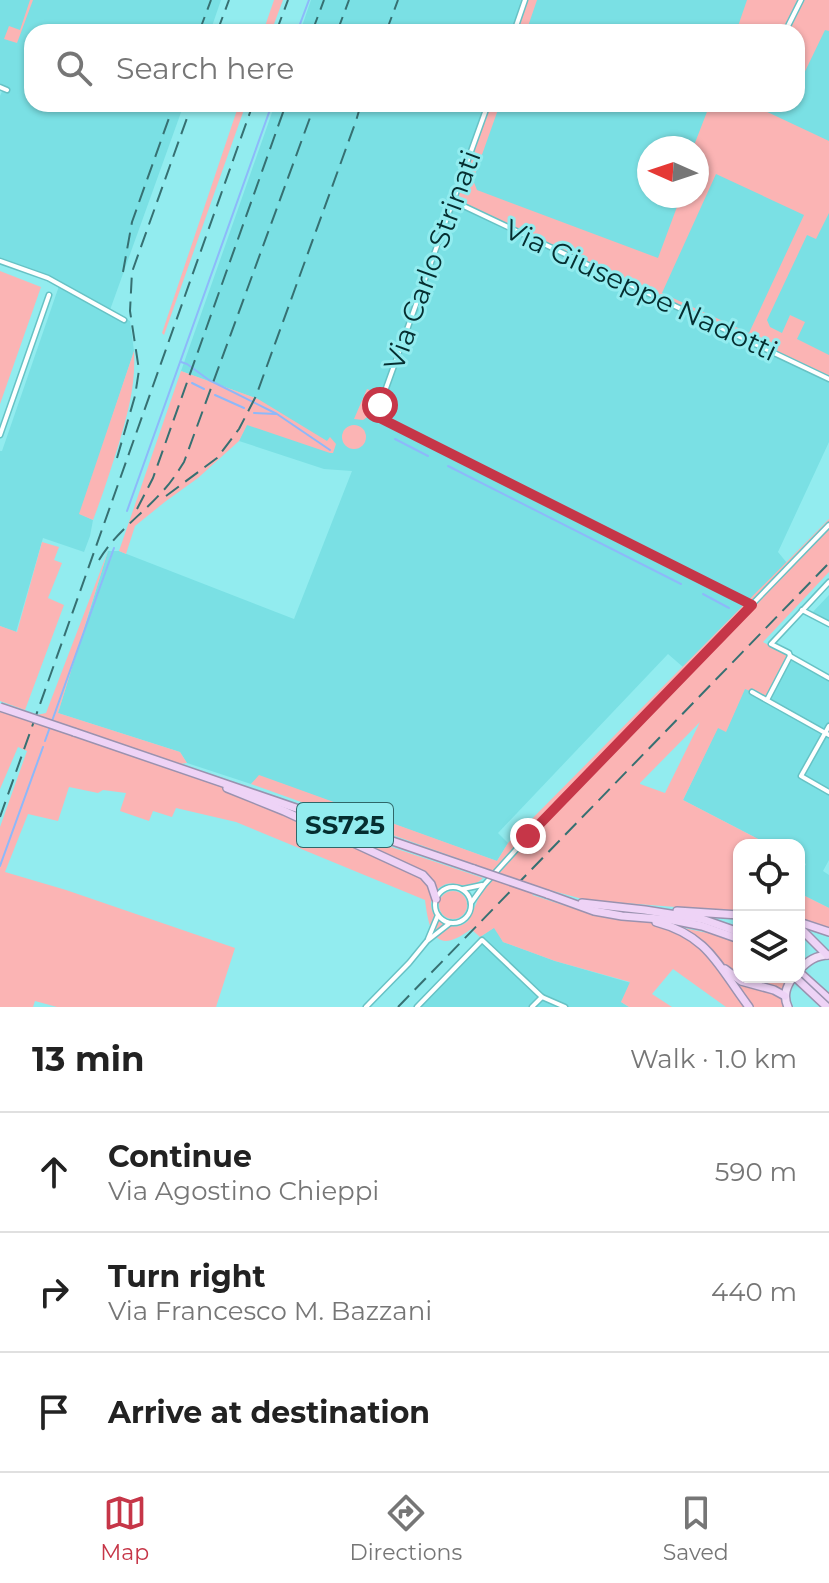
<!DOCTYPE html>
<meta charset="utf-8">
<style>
body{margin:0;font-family:Montserrat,sans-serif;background:#f6f6f6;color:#222}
.controls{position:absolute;right:24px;bottom:24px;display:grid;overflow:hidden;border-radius:16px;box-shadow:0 2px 6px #0004}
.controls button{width:72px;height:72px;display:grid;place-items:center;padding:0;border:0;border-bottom:2px solid #e0e0e0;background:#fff;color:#222;font:40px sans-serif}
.compass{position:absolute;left:637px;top:136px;width:72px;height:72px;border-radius:50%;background:#fff;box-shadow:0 2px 6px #0004;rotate:273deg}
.stop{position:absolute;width:24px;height:24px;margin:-18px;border:6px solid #c63648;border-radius:50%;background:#fff}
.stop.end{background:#c63648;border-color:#fff;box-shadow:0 2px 8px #0008}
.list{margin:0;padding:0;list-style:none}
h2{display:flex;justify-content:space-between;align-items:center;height:104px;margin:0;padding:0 32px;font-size:34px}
h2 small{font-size:26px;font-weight:400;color:#767676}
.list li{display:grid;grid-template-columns:52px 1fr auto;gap:24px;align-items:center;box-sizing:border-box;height:120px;padding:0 32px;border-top:2px solid #e0e0e0}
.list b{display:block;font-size:30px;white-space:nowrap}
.list p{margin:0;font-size:26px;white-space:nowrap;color:#767676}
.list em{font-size:26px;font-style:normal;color:#767676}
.icon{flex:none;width:44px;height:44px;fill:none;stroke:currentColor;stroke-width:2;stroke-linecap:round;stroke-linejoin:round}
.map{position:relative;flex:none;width:829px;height:1007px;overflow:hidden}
.search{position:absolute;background:#fff;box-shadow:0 2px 6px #0004;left:24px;right:24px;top:24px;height:88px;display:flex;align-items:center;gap:20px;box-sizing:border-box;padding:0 28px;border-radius:24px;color:#767676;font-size:30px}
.sheet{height:464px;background:#fff}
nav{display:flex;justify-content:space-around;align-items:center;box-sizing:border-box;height:112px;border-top:2px solid #e0e0e0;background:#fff;font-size:22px;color:#767676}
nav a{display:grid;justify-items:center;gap:4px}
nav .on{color:#c63648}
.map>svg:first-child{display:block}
.built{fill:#7ae0e4;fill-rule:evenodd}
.green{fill:#fbb4b4;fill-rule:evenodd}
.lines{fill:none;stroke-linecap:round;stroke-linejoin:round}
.stream{stroke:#8db9fa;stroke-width:2}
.minor-casing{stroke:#67c2c5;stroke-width:7}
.primary-casing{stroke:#9a92af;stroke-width:10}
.trunk-casing{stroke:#9a92af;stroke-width:10}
.minor{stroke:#fff;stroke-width:4}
.primary{stroke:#f2def8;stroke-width:7}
.trunk{stroke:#eed3f6;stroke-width:7}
.rail{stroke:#367072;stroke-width:2;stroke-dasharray:16 8;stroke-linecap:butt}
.trunk-bridge-casing{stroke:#9a92af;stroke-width:10;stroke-linecap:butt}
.trunk-bridge{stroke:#eed3f6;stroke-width:7}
.route{stroke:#c63648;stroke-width:10}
.labels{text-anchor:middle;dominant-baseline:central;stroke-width:6;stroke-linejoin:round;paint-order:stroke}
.shield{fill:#92ecef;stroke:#2f6769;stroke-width:2}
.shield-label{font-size:26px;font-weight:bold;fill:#052e30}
.street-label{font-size:28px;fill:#052e30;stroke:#92ecef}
</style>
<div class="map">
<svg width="829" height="1007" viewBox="0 0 829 1007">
<rect width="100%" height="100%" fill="#92ecef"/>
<g class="built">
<path d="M0 0H221L210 32H32V104H184L110 310 130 321 134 351 80 514 93 520 90 536 84 552 43 538 16 632 0 626V451H2L59 286 0 261V96L3 89 0 88Z"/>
<path d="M311 0H829V442L778 552 787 563 683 667 668 654 498 833 508 843 497 861 260 776 251 784 187 763 180 752 58 713 108 551H119L294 619 352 471 324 469 239 441 258 399 181 371 275 104H797V32H300ZM649 148H697V196H649Z"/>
<path d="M829 595V627L809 616Z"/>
<path d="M788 656 829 678V860L823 871 829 875V908L799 893V877L806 864 799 860V845H770L683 800 718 727 726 731 745 688Z"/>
<path d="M495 927 503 942 555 961 631 983 621 1002 629 1007H417L480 937Z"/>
</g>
<g class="green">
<path d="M30 0H33L17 43 4 39 9 26 20 30Z"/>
<path d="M274 0H283L271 32H263Z"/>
<path d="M525 0H537L526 32H514Z"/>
<path d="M747 0H829V31L825 30 797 88V32H736Z"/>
<path d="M239 104H246L164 335 162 333Z"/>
<path d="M488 104H500L473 180 477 190 658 258 681 196H697V177L704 164 697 162V148H693L710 104H750L829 141V213L816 239 807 235 767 320 770 327 782 333 790 315 805 322 797 339 829 355V379L452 201ZM716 174 804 215 749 333 662 293Z"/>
<path d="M0 271 41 287 0 404Z"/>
<path d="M134 351C136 384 128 412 119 443 111 469 103 494 93 520L79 514Z"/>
<path d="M181 371 258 399 327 441 330 437 336 444 333 453H330L247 425 239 441 198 478 166 501 135 526 126 554 119 551Z"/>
<path d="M367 389 383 395 376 411 363 420 354 419Z"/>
<circle cx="354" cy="437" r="12"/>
<path d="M829 519V572L763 642 788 656 765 697 745 689 726 732 718 728 683 800 770 845H739V912L586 900 542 888 532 895 591 914 665 924 731 938 739 944V977H786L794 984C787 992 787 998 792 1007H726L673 969 652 994 672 1007H629L621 1002 630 982 555 961 503 942 494 928 480 937 471 929C436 956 429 933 425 900L236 822 176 808 172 817 153 811 149 821 120 811 126 793 103 790 98 793 69 787 58 821 28 814 5 872 66 890 235 948 216 1007H57L35 1001 33 1007H0V827L27 751 18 747 0 789V712L22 718 46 713 108 551 58 713 180 752 187 763 165 766 317 822 483 878C464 896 454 874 438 889 417 909 448 939 468 921 471 918 487 877 490 870L251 784 259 775 497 861 508 843ZM700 722 665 793 640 784V783Z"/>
<path d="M42 542 59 547 54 560 62 563 48 598 64 605 25 710 0 701V626L17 632Z"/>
<circle cx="453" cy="905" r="14"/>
<path d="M799 893 829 908V928L799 918Z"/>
</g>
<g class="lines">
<g class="stream">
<path d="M297 32 309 0"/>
<path d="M181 362 187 364 209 380 277 414 330 450"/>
<path d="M192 383 204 389"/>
<path d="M215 395 244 408"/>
<path d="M254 413 276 414"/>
<path d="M395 439 428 456"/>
<path d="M448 466 681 584"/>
<path d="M127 511 272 104"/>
<path d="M703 594 729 608"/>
<path d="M52 721 114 548"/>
<path d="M45 741 50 727"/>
<path d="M0 866 43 747"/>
</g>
<defs>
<g id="minor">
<path d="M514 32 525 0"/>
<path d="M785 32 801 0"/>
<path d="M0 87 7 90"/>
<path d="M488 104 376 416 752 605"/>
<path d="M453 201 829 379"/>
<path d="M0 261 48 278 124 320"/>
<path d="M0 435 49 295"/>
<path d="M802 610 829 624"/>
<path d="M790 656 829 678"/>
<path d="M752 692 829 735"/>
<path d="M767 700 790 656 789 653 771 644 829 582"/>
<path d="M829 726 801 776 829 792"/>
<circle cx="453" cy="905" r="18"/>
<path d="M463 889 482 885"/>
<path d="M471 903 484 885 541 822 829 525"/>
<path d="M428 939 438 915"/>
<path d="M366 1007 409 963 427 941 450 923"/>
<path d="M417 1007 482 940 542 997 565 1007"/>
<path d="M532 1007 542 997"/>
</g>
<g id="primary">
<path d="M799 970C808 961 816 955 829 955"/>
<path d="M788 1007C783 996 786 987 793 977"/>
</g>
<g id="trunk">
<path d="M74 732 474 869"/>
<path d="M227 788 284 811 423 875 431 884 436 899"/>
<path d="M547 894 594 911 622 916 672 920 702 926 739 939"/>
<path d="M582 903 645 910 702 919 739 932"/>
<path d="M677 911 739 915"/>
<path d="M656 922C709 936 718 966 749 1007"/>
<path d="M799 922 829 932"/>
<path d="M799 927 827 955"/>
<path d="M725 969 741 981 774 990 785 996"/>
<path d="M799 972 829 999"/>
</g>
</defs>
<use href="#minor" class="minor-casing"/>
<use href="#primary" class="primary-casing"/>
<use href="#trunk" class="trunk-casing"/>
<use href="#minor" class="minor"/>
<use href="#primary" class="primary"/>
<use href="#trunk" class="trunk"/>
<g class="rail">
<path d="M199 32 211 0"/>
<path d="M217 32 229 0"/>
<path d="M276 32 288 0"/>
<path d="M312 32 324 0"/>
<path d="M337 32 349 0"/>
<path d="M386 32 398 0"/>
<path d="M123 272 132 222 174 104"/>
<path d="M117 458 135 396 139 370 130 311 132 272 192 104"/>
<path d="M166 496 217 458 239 429 256 396 356 121 361 104"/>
<path d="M137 509 153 478 286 104"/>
<path d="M99 560C115 533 140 516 161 493 170 484 177 473 184 462L315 104"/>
<path d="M0 817 253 104"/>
<path d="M398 1007 829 563"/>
</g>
<defs>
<g id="trunk-bridge">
<path d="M0 707 74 732"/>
<path d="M474 869 547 894"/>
<path d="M795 977 827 1007"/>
</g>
</defs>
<use href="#trunk-bridge" class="trunk-bridge-casing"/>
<use href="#trunk-bridge" class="trunk-bridge"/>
</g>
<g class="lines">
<path class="route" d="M380 405 376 416 752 605 528 836"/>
</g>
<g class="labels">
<rect class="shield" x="297" y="803" width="96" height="44" rx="6"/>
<g class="shield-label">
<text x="345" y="825">SS725</text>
</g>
<g class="street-label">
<text transform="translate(432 260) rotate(-70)">Via Carlo Strinati</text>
<text transform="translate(641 290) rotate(25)">Via Giuseppe Nadotti</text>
</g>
</g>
</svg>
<div class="controls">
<button><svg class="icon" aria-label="locate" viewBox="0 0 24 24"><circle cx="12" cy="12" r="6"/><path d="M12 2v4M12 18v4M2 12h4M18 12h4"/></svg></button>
<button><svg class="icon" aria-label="layers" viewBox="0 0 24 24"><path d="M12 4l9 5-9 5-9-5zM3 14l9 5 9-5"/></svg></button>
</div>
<svg class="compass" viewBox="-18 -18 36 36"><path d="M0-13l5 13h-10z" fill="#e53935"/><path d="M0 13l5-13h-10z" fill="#767676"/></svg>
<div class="stop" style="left:380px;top:405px"></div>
<div class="stop end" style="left:528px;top:836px"></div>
<div class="search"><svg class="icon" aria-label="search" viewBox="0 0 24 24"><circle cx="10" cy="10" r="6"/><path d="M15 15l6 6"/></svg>Search here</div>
</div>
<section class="sheet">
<h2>13 min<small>Walk · 1.0 km</small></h2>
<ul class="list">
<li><svg class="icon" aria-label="ahead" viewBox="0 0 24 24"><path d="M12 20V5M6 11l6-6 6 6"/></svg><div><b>Continue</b><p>Via Agostino Chieppi</p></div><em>590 m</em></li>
<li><svg class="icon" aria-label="right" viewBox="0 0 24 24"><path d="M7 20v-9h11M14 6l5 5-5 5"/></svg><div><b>Turn right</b><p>Via Francesco M. Bazzani</p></div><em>440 m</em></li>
<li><svg class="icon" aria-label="arrive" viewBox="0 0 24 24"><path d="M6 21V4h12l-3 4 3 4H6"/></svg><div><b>Arrive at destination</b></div></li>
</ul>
</section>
<nav>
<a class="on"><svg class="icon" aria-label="map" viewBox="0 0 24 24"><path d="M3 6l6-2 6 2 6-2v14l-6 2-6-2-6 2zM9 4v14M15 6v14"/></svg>Map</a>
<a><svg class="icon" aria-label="directions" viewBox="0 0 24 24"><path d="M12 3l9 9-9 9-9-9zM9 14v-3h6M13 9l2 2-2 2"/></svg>Directions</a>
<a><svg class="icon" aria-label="saved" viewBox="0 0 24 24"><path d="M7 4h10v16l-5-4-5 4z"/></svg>Saved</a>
</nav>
